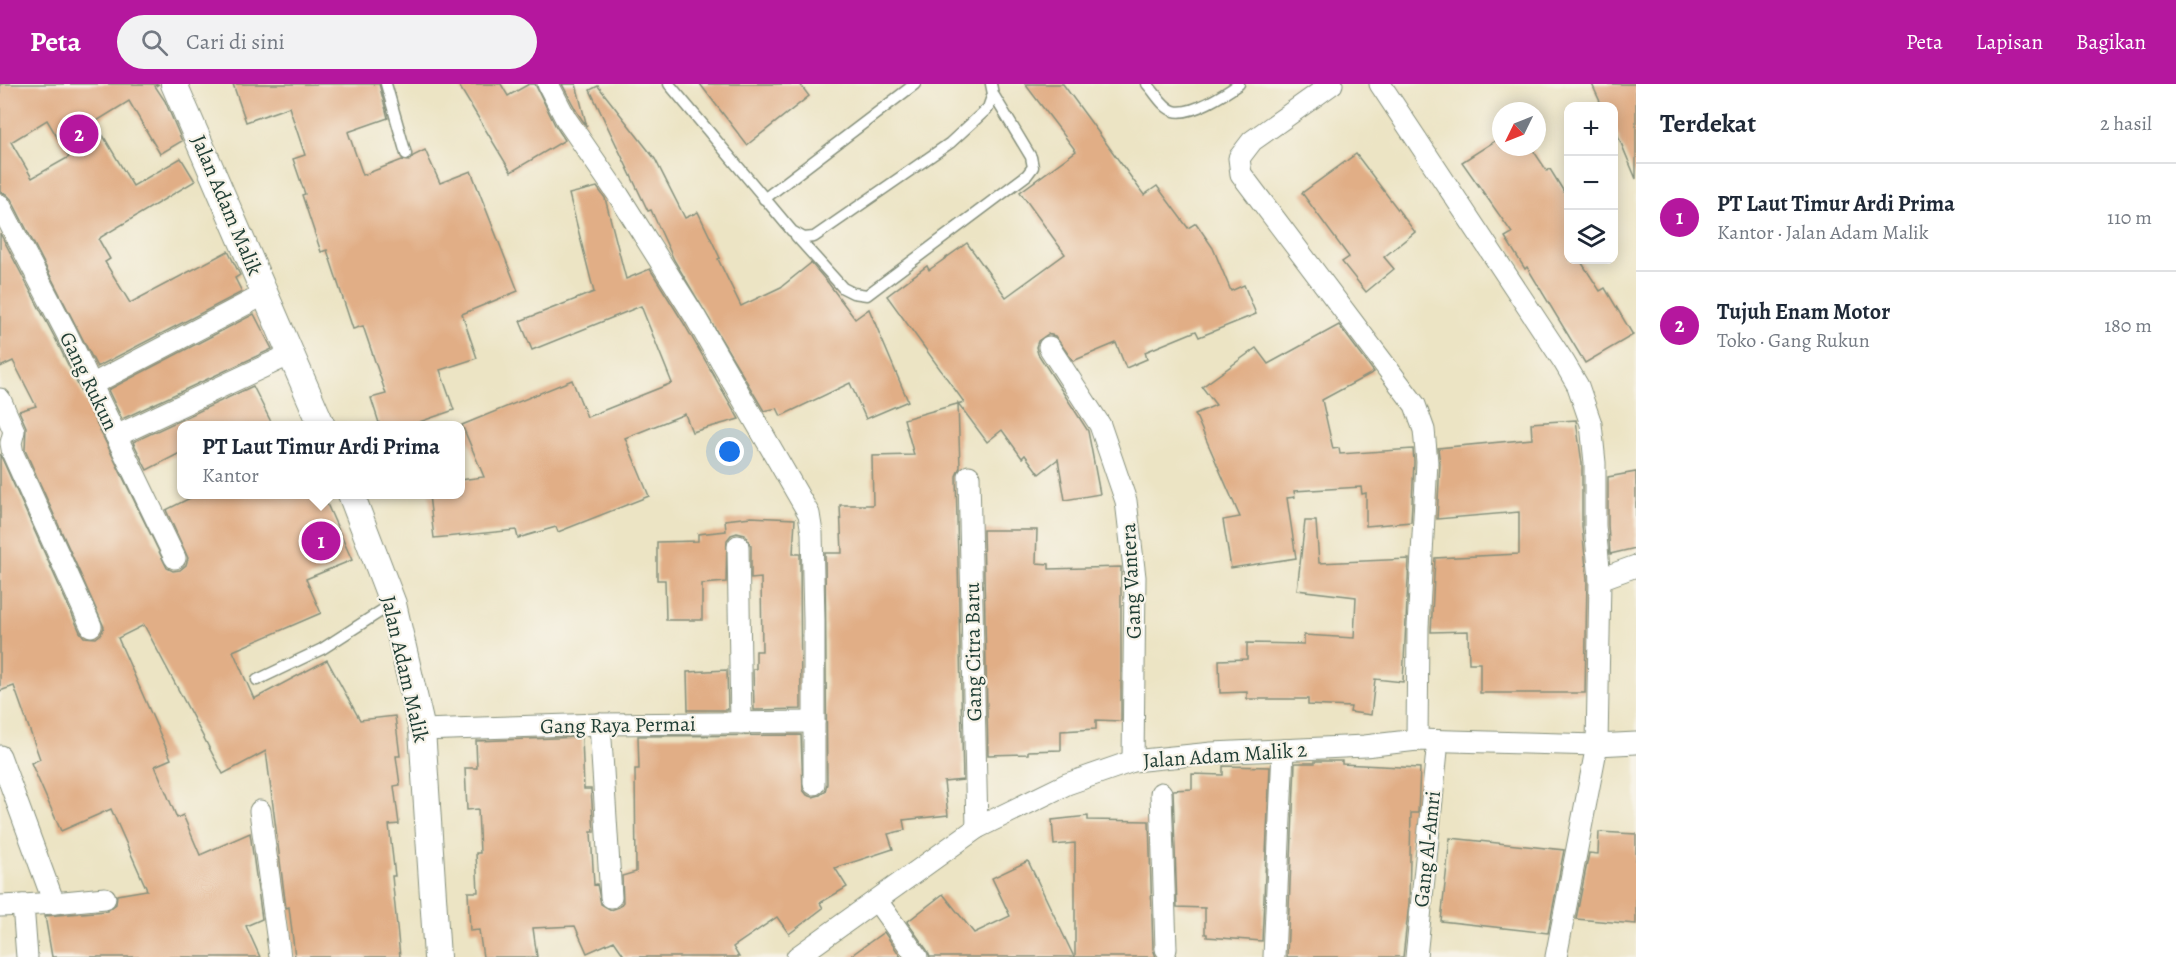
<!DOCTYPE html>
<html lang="id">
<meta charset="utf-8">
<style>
body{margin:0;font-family:Alegreya,serif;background:#f2f2f3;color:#1f2937}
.controls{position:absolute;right:18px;top:18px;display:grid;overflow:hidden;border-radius:12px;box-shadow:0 3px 15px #0003}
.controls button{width:54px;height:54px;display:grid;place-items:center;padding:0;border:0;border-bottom:2px solid #e0e1e3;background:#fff;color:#1f2937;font:30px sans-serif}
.compass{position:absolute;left:1492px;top:18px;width:54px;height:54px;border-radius:50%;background:#fff;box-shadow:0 3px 15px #0003;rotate:227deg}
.you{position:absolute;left:730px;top:368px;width:21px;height:21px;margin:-15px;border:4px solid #fff;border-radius:50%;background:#1a73e8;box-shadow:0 0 0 9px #1a73e833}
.badge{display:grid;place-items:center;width:39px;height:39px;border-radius:50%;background:#b5179e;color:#fff;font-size:20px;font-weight:700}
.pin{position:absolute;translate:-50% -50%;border:3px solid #fff;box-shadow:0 2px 6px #0006}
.popup{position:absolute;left:177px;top:337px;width:288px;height:78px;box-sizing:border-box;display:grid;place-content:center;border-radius:12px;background:#fff;filter:drop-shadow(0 2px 4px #0005);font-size:20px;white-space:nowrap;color:#747a83}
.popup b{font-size:22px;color:#1f2937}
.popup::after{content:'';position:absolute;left:50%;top:100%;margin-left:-12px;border:12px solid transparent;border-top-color:#fff}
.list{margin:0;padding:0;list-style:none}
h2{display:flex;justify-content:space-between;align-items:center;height:78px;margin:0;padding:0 24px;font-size:26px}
h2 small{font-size:20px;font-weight:400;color:#747a83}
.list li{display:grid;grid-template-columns:39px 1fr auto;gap:18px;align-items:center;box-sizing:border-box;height:108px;padding:0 24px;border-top:2px solid #e0e1e3}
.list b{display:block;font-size:22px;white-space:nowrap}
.list p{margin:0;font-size:20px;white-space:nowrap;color:#747a83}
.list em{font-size:20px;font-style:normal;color:#747a83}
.icon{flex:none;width:33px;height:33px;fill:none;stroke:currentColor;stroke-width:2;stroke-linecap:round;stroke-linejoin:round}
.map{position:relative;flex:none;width:1636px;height:873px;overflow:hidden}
header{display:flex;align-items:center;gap:36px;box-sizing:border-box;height:84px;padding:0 30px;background:#b5179e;color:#fff}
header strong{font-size:28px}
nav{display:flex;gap:33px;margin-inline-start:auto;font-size:21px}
.search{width:420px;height:54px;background:#f2f2f3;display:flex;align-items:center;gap:15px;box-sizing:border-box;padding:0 21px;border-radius:33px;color:#747a83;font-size:22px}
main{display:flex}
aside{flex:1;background:#fff}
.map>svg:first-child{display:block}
.building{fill:#e1ae86;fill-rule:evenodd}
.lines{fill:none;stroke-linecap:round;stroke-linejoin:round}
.service-casing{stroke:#86907c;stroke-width:13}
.minor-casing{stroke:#86907c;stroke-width:23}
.tertiary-casing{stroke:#86907c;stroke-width:28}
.service{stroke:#fff;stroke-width:10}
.minor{stroke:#fff;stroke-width:21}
.tertiary{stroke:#fff;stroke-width:26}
.labels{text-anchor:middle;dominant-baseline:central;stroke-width:4.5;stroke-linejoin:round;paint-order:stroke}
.street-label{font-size:21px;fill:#1f3d34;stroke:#f7f3e8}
</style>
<header>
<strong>Peta</strong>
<div class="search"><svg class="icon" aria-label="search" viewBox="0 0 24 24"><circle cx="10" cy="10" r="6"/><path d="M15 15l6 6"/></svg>Cari di sini</div>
<nav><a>Peta</a><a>Lapisan</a><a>Bagikan</a></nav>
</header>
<main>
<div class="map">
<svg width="1636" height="873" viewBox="0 0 1636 873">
<rect width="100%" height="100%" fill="#f7f3e8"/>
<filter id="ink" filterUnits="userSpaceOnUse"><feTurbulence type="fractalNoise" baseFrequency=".0167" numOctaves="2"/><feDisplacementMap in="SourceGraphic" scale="12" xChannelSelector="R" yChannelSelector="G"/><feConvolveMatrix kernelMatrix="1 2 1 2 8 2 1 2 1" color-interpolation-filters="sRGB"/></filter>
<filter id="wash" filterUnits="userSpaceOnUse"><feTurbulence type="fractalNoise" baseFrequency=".008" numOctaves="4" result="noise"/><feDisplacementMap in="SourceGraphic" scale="24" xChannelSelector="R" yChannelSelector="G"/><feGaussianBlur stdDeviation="1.35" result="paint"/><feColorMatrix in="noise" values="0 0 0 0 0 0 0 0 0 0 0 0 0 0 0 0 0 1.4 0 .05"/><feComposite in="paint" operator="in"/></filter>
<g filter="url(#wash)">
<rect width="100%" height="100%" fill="#ece4c4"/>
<g id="blocks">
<g class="building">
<path d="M0 0H159L155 2 165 17 182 57 160 70 129 17 95 38 133 102 181 74 195 97 101 153 99 156 110 175 105 178 130 219 228 167 240 191 235 194 242 208 97 283 11 115 6 110 0 108ZM47 36 69 73 32 94 11 58Z"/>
<path d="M233 0H379L388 34 348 48 363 91 402 76 409 77 413 72 425 66 440 99 471 87 518 207 462 230 477 274 440 286 454 326 408 342H380L371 314 386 310 363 242 353 245 327 166 321 168 302 111 305 110 293 75 305 71 289 23 246 38Z"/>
<path d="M458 0H501L508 12 529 0H535L555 41 565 56 511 88Z"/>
<path d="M562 0H576L587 43 577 28Z"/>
<path d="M700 0H800L809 12 747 61Z"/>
<path d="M1025 0H1063L1144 111 1157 102 1188 144 1196 139 1213 164 1231 207 1244 201 1256 230 1199 253 1196 247 1145 268 1147 275 1126 284 1116 259 1073 277 1055 252 1048 250 1038 257 1036 263 1038 270 1088 347 1100 410 1065 416 1058 375 1039 390 1025 371 1022 374 1002 346 987 358 958 319 960 383 956 392 963 696 944 698 948 731 903 736 905 746 888 750 893 765 835 784 847 803 820 819 823 824 789 850 777 833 733 863 739 873H625L614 857 587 869 575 842 533 844 537 873H483L479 846 470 847 468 808H478L476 769H480L478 725 467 726 465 684H477L476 657 582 653 584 705H591L594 748H591L594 801 597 800 601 820 611 826 619 823 623 818 622 792 636 788 635 685H639L638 652 801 651 803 706 807 711 813 713 820 711 825 707 827 700 825 469H842L840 421H873L872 372 914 371 904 335 964 318 887 212 927 182 929 186 967 159 1006 213 1065 170 1020 108 1076 67Z"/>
<path d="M1592 0H1636V95L1614 42V22H1602Z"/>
<path d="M598 2 655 75 685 134 698 128 720 174 718 175 741 222 781 203 811 179 829 200 855 235 869 225 908 317 866 335 850 299 781 332 777 324 764 327 674 176 651 126 648 127 590 6Z"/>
<path d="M1501 53V63H1531L1547 87 1550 85 1569 116V176H1580L1600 207 1605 204 1633 251 1585 279 1527 183 1525 185 1505 153 1512 149 1462 78Z"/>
<path d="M1356 70 1415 148 1384 173 1394 185 1366 208 1342 178 1349 173 1302 109Z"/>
<path d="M597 103 605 114 626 195 650 185 683 238 739 335 692 348 685 330 625 354 649 412 558 448 556 443 518 454 516 446 434 454 429 411H460V396L484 393 462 341 572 296 587 333 672 299 641 222 532 266 520 237 594 208 569 110Z"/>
<path d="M0 149 56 256 167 484 173 487 180 486 186 481 188 474 166 426 196 411H323L352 476 306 495 321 529 233 567 254 615 327 576 360 636 395 632 400 672H396L400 701 394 702 399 740 389 741 395 792H392L400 873H295L289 823 286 824 266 667 223 690 144 541 118 554 171 675 155 682 177 734 183 731 200 771 250 749 262 835 246 842 260 873H52L45 832 107 827 116 820 117 811 147 806 111 725 61 747 31 679 40 675 14 602 0 607V370L80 548 84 553 96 554 101 550 104 543 25 366 26 343 19 327 36 322 13 277 0 283Z"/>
<path d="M254 230 272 265 122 335 108 306Z"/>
<path d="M1339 241 1374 288 1322 316 1333 365 1339 364 1340 370 1413 365 1414 378 1411 438 1366 442V409L1362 410 1361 403 1294 407 1295 413 1287 414 1296 474 1231 484 1223 436 1240 433 1195 330 1216 321 1202 303 1256 264 1268 280Z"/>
<path d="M253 302 273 342H182V368L147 386 133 358Z"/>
<path d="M1576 336 1582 380V442L1587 495 1585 609H1480V579H1469L1468 547 1431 548 1435 474 1519 470V428L1437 435 1440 379 1438 364 1532 355 1531 339Z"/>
<path d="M1636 388V464L1610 470 1608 441V393Z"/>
<path d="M751 433 795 435 793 470H800L801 625 754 626 753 585H756V567H762L761 494 751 495V462L745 451 737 449 731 451 727 456 726 498 702 500V536H666L665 496H657V458L698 457V450L726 447 725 436Z"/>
<path d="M1305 437H1316L1319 479 1409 475 1403 598 1375 595 1371 631 1350 628 1351 623 1308 621V615H1247V608L1220 609 1219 576 1247 575V559L1304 560V551L1354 554 1356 513 1297 506Z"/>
<path d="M983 446H1037L1036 479 1049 480V485L1121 483V637L1096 636V645L1061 647V666L1028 667V670L988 671Z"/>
<path d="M727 586 728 626H688L687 588Z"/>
<path d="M1315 677H1342V680L1420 684 1418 729H1411L1409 819 1403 873H1287L1295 679H1315Z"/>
<path d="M1223 682 1270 683 1262 857 1207 853V850H1205V824L1177 823 1173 706 1192 705V690L1223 691Z"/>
<path d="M1088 732V736L1149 737 1153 865 1156 873H1075V759L1054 761 1052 736Z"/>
<path d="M1599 748 1636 750V840L1576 835 1589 769 1598 770Z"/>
<path d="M1450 754 1564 766 1548 849 1441 837Z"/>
<path d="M1028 777 1074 873H930L927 866 907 838 943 810 974 849 1010 832 992 794Z"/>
<path d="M884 848 901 873H849Z"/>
</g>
</g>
</g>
<g filter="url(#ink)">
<use href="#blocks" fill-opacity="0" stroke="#86907c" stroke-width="1.5"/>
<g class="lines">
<defs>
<g id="service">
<path d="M386 0 406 70"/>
<path d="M669 0 792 147 804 154 814 153 950 59 988 24 993 10 991 0"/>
<path d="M1147 0C1155 8 1163 24 1174 27 1191 32 1225 10 1239 0"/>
<path d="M764 115 915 0"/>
<path d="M796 152 843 204 853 209 867 211 1027 91 1033 83 1031 73 993 10"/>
<path d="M257 596 322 565 392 520"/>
</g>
<g id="minor">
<path d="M548 0 566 35 619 112 694 231 809 430 812 449 814 536V700"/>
<path d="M1332 0 1252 57 1239 74 1241 90 1415 321 1424 346 1427 378 1418 543 1417 656"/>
<path d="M1380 0 1564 278 1578 302 1591 340 1595 379V442L1600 495 1597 661 1556 873"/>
<path d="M0 121 67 250 175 474"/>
<path d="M1049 263 1100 341 1126 417 1135 493 1133 677"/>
<path d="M91 301 265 210"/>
<path d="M0 315 14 347 11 359 13 370 91 542"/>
<path d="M116 352 291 270"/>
<path d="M969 392 977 744"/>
<path d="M738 462 741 639"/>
<path d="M1600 495 1636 482"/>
<path d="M600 640 611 813"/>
<path d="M422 646 600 640 814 638"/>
<path d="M0 672 54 819 23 821 27 873"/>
<path d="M1161 709 1166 865"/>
<path d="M260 727 280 873"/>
<path d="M877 817 917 873"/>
<path d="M54 819 105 814"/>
<path d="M0 822 23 821"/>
<path d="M797 873 977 744 1067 700 1133 677 1212 669 1365 662 1417 656 1597 661 1636 659"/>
<path d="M1274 873 1283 666"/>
<path d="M1416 873 1438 657"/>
</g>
<g id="tertiary">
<path d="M174 0 322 342"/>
<path d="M351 410 393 520 422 646 437 873"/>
</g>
</defs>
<use href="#service" class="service-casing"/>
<use href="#minor" class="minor-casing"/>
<use href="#tertiary" class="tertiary-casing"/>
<use href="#service" class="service"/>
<use href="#minor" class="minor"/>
<use href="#tertiary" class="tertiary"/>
</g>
</g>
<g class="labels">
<g class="street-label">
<text transform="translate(227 121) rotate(67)">Jalan Adam Malik</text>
<text transform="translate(89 297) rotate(64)">Gang Rukun</text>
<text transform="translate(1131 497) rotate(-93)">Gang Vantera</text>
<text transform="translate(973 568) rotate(-91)">Gang Citra Baru</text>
<text transform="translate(405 585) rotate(77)">Jalan Adam Malik</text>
<text transform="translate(618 641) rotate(-1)">Gang Raya Permai</text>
<text transform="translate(1225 671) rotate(-4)">Jalan Adam Malik 2</text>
<text transform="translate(1427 765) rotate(-84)">Gang Al-Amri</text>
</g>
</g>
</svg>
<div class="controls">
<button>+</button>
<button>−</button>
<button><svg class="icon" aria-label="layers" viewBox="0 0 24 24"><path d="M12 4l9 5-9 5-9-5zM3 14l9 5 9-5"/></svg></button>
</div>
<svg class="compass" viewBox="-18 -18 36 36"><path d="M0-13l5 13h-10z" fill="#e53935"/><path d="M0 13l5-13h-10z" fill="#747a83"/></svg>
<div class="you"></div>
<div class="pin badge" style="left:321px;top:457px">1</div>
<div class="popup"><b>PT Laut Timur Ardi Prima</b>Kantor</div>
<div class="pin badge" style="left:79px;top:50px">2</div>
</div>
<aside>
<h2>Terdekat<small>2 hasil</small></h2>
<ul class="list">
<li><span class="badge">1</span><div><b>PT Laut Timur Ardi Prima</b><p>Kantor · Jalan Adam Malik</p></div><em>110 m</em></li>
<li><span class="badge">2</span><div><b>Tujuh Enam Motor</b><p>Toko · Gang Rukun</p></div><em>180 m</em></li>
</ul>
</aside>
</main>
